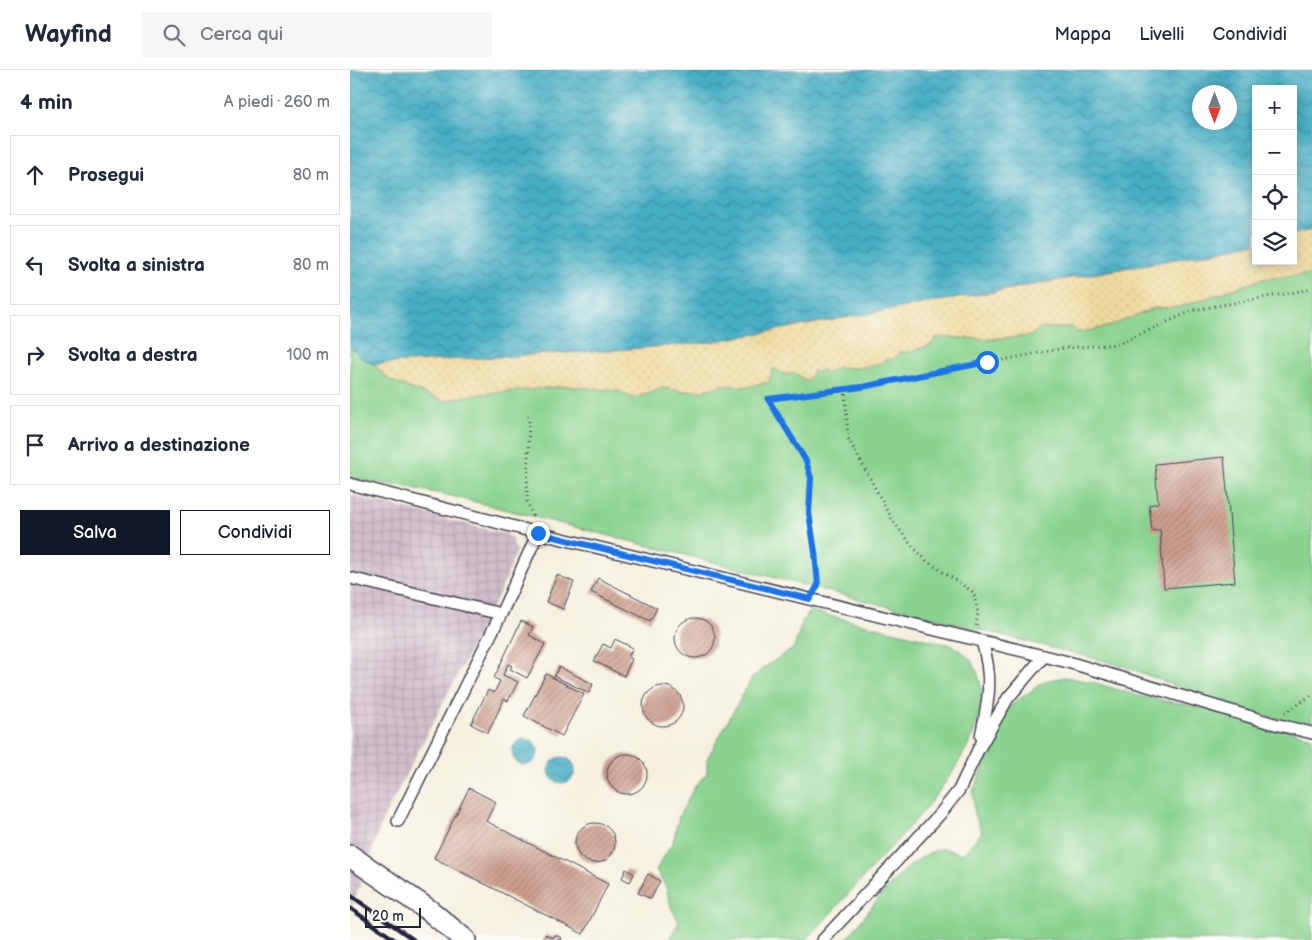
<!DOCTYPE html>
<html lang="it">
<meta charset="utf-8">
<style>
body{margin:0;font-family:"Balsamiq Sans",sans-serif;background:#f6f6f7;color:#1f2937}
.controls{position:absolute;right:15px;top:15px;display:grid;overflow:hidden;border-radius:0px;box-shadow:0 2px 12px #0003}
.controls button{width:45px;height:45px;display:grid;place-items:center;padding:0;border:0;border-bottom:1px solid #e0e1e3;background:#fff;color:#1f2937;font:25px sans-serif}
.compass{position:absolute;left:842px;top:15px;width:45px;height:45px;border-radius:50%;background:#fff;box-shadow:0 2px 12px #0003;rotate:180deg}
.scale{position:absolute;left:15px;bottom:12px;width:56px;box-sizing:border-box;padding-left:5px;border:2px solid #22223b;border-top:0;font-size:14px;line-height:18px;white-space:nowrap;color:#22223b;-webkit-text-stroke:4px #fdfcf7;paint-order:stroke}
.stop{position:absolute;width:15px;height:15px;margin:-11px;border:4px solid #1a73e8;border-radius:50%;background:#fff}
.stop.end{background:#1a73e8;border-color:#fff;box-shadow:0 1px 5px #0008}
.list{margin:0;padding:0;list-style:none}
h2{display:flex;justify-content:space-between;align-items:center;height:65px;margin:0;padding:0 20px;font-size:21px}
h2 small{font-size:16px;font-weight:400;color:#747a83}
.list li{display:grid;grid-template-columns:32px 1fr auto;gap:15px;align-items:center;box-sizing:border-box;height:80px;margin:0 10px 10px;padding:0 10px;border:1px solid #e0e1e3;border-radius:0px}
.list b{display:block;font-size:19px;white-space:nowrap}
.list em{font-size:16px;font-style:normal;color:#747a83}
.actions{display:flex;gap:10px;padding:15px 20px}
.actions a{flex:1;padding:11px 0;border:1px solid #111827;border-radius:0px;text-align:center;font-size:18px;color:#111827}
.actions .main{background:#111827;color:#fff}
.icon{flex:none;width:28px;height:28px;fill:none;stroke:currentColor;stroke-width:2;stroke-linecap:round;stroke-linejoin:round}
.map{position:relative;flex:none;width:962px;height:870px;overflow:hidden}
header{display:flex;align-items:center;gap:30px;box-sizing:border-box;height:70px;padding:0 25px;background:#fff;border-bottom:1px solid #e0e1e3}
header strong{font-size:24px}
nav{display:flex;gap:28px;margin-inline-start:auto;font-size:18px}
.search{width:350px;height:45px;background:#f6f6f7;display:flex;align-items:center;gap:12px;box-sizing:border-box;padding:0 18px;border-radius:0px;color:#747a83;font-size:19px}
main{display:flex}
aside{flex:1;background:#fff}
.map>svg:first-child{display:block}
.industrial{fill:url(#industrial-grid)}
.green{fill:#8ad38f;stroke:#567a65}
.sand{fill:url(#sand-dots);stroke:#887e6c}
.water{fill:url(#water-waves);stroke:#33687f;fill-rule:evenodd}
.building{fill:url(#building-hatch)}
.lines{fill:none;stroke-linecap:round;stroke-linejoin:round}
.service-casing{stroke:#424153;stroke-width:14}
.minor-casing{stroke:#424153;stroke-width:24}
.path{stroke:#424153;stroke-width:3;stroke-dasharray:1 4;stroke-linecap:butt}
.service{stroke:#fff;stroke-width:11}
.minor{stroke:#fff;stroke-width:21}
.rail{stroke:#22223b;stroke-width:4}
.route{stroke:#1a73e8;stroke-width:6}
</style>
<header>
<strong>Wayfind</strong>
<div class="search"><svg class="icon" aria-label="search" viewBox="0 0 24 24"><circle cx="10" cy="10" r="6"/><path d="M15 15l6 6"/></svg>Cerca qui</div>
<nav><a>Mappa</a><a>Livelli</a><a>Condividi</a></nav>
</header>
<main>
<aside>
<h2>4 min<small>A piedi · 260 m</small></h2>
<ul class="list">
<li><svg class="icon" aria-label="ahead" viewBox="0 0 24 24"><path d="M12 20V5M6 11l6-6 6 6"/></svg><div><b>Prosegui</b></div><em>80 m</em></li>
<li><svg class="icon" aria-label="left" viewBox="0 0 24 24"><path d="M17 20v-9H6M10 6l-5 5 5 5"/></svg><div><b>Svolta a sinistra</b></div><em>80 m</em></li>
<li><svg class="icon" aria-label="right" viewBox="0 0 24 24"><path d="M7 20v-9h11M14 6l5 5-5 5"/></svg><div><b>Svolta a destra</b></div><em>100 m</em></li>
<li><svg class="icon" aria-label="arrive" viewBox="0 0 24 24"><path d="M6 21V4h12l-3 4 3 4H6"/></svg><div><b>Arrivo a destinazione</b></div></li>
</ul>
<div class="actions"><a class="main">Salva</a><a>Condividi</a></div>
</aside>
<div class="map">
<svg width="962" height="870" viewBox="0 0 962 870">
<defs>
<pattern id="industrial-grid" width="8" height="8" patternUnits="userSpaceOnUse" patternTransform="scale(1.25)"><rect width="8" height="8" fill="#d1bdcb"/><path d="M0 4h8M4 0v8" fill="none" stroke="#b3a2af"/></pattern>
<pattern id="sand-dots" width="8" height="8" patternUnits="userSpaceOnUse" patternTransform="scale(1.25)"><rect width="8" height="8" fill="#eeda9e"/><path d="M2 2h.1M6 6h.1" fill="none" stroke="#ccbb89" stroke-width="1.8" stroke-linecap="round"/></pattern>
<pattern id="water-waves" width="16" height="10" patternUnits="userSpaceOnUse" patternTransform="scale(1.25)"><rect width="16" height="10" fill="#44adc3"/><path d="M0 5q4-4 8 0t8 0" fill="none" stroke="#388ca0"/></pattern>
<pattern id="building-hatch" width="6" height="6" patternUnits="userSpaceOnUse" patternTransform="scale(1.25)"><rect width="6" height="6" fill="#cd9f8f"/><path d="M-1 1l2-2M0 6l6-6M5 7l2-2" fill="none" stroke="#a68176"/></pattern>
</defs>
<rect width="100%" height="100%" fill="#fdfcf7"/>
<filter id="ink" filterUnits="userSpaceOnUse"><feTurbulence type="fractalNoise" baseFrequency=".02" numOctaves="2"/><feDisplacementMap in="SourceGraphic" scale="10" xChannelSelector="R" yChannelSelector="G"/><feConvolveMatrix kernelMatrix="1 2 1 2 8 2 1 2 1" color-interpolation-filters="sRGB"/></filter>
<filter id="wash" filterUnits="userSpaceOnUse"><feTurbulence type="fractalNoise" baseFrequency=".0096" numOctaves="4" result="noise"/><feDisplacementMap in="SourceGraphic" scale="20" xChannelSelector="R" yChannelSelector="G"/><feGaussianBlur stdDeviation="1.12" result="paint"/><feColorMatrix in="noise" values="0 0 0 0 0 0 0 0 0 0 0 0 0 0 0 0 0 1.4 0 .05"/><feComposite in="paint" operator="in"/></filter>
<g filter="url(#wash)">
<rect width="100%" height="100%" fill="#f5f0de"/>
<path class="industrial" d="M0 425 155 464 161 467 166 481 155 511 143 536 33 749 0 843Z"/>
<g class="green">
<path d="M962 204V657L880 637 774 596 102 426 53 416 0 409V277L12 288 23 294 41 311 94 331 121 325 217 316 269 321 282 328 298 324 312 318 332 321H352L373 315 397 317 419 312 423 298 434 303 461 302 463 299 466 301 470 299 477 302 487 297 507 298 534 290 549 282H560L583 274 586 267 642 269 681 266 690 258H712L720 256 724 258 798 242 804 238 830 237 912 209Z"/>
<path d="M460 541 604 576C608 580 615 583 619 588 666 649 567 749 528 791 504 818 480 844 456 870H319L329 852 321 837 316 817 306 800 323 772 329 746 346 715 357 703V689L402 608 412 599 444 578 453 550Z"/>
<path d="M715 607 746 613 788 626 860 639 962 667V870H496C518 843 555 787 591 779 597 778 607 783 613 784L632 762 624 744 623 721 660 636 695 611Z"/>
</g>
<path class="sand" d="M962 160V204L912 209 830 237 804 238 760 256 737 261 725 262 724 258 720 256 713 258H690L681 266 642 269 586 267 583 274 560 282H549L544 289 534 290 531 293 507 298 487 297 477 303 471 299 468 303 463 300 458 312 445 303 434 304 423 298 419 312 397 317 373 315 352 321H332L312 318 298 324 282 328 269 321 217 316 121 325 94 331 41 311 23 294 266 280 651 221 863 182 906 173V191H943V164Z"/>
<g class="water">
<path d="M0 0H962V160L943 164V19H906V173L863 182 355 273 266 280 23 294 12 288 0 277ZM849 22H879V52H849Z"/>
<circle cx="175" cy="682" r="13"/>
<circle cx="212" cy="700" r="13"/>
</g>
<g id="blocks">
<g class="building">
<path d="M874 387 885 512 814 518 810 460 802 461 799 435 808 433 805 394Z"/>
<path d="M207 505 224 512 213 539 196 532Z"/>
<path d="M248 508 307 538 300 551 241 522Z"/>
<circle cx="345" cy="568" r="20"/>
<path d="M171 551 183 557 179 565 195 574 177 608 160 599 162 596 158 594 153 605 168 612 158 631 154 629 138 663 121 654 138 620 144 623 150 611 144 608Z"/>
<path d="M265 569 283 578 278 587 282 589 274 606 244 591 253 574 261 578Z"/>
<path d="M209 597 243 614 239 623 204 606Z"/>
<path d="M196 604 234 624 212 666 174 646Z"/>
<circle cx="313" cy="636" r="20"/>
<circle cx="277" cy="704" r="20"/>
<path d="M119 718 146 732 136 751 258 814 233 864 84 788Z"/>
<circle cx="245" cy="773" r="20"/>
<path d="M276 799 284 804 280 812 272 808Z"/>
<path d="M298 804 310 811 301 829 288 823Z"/>
<path d="M196 864 203 868 205 865 212 868 211 870H193Z"/>
</g>
</g>
</g>
<g filter="url(#ink)">
<use href="#blocks" fill-opacity="0" stroke="#424153" stroke-width="1"/>
<g class="lines">
<defs>
<g id="service">
<path d="M0 414 188 463 718 592 921 653 962 663"/>
<path d="M0 508 151 544"/>
<path d="M631 666C639 629 643 608 632 571"/>
<path d="M48 751 151 544 188 463"/>
<path d="M473 870 590 744 609 720 628 680 658 628 694 586"/>
</g>
<path id="minor" d="M0 786 80 841 115 870"/>
</defs>
<use href="#service" class="service-casing"/>
<use href="#minor" class="minor-casing"/>
<g class="path">
<path d="M495 319 498 368 543 451 563 477 578 492 623 522 628 543 626 556"/>
<path d="M179 346 177 431 183 448"/>
<path d="M467 517 468 515 459 443 461 408 456 391 417 329 512 317 715 278 768 274 844 240 962 219"/>
<path d="M935 643 962 625"/>
</g>
<use href="#service" class="service"/>
<use href="#minor" class="minor"/>
<g class="rail">
<path d="M0 825 64 870"/>
<path d="M0 838 45 870"/>
</g>
</g>
</g>
<g class="lines" filter="url(#ink)">
<path class="route" d="M188 463 460 529 468 515 465 482 459 443 461 408 456 391 418 329 512 317 637 292"/>
</g>
</svg>
<div class="controls">
<button>+</button>
<button>−</button>
<button><svg class="icon" aria-label="locate" viewBox="0 0 24 24"><circle cx="12" cy="12" r="6"/><path d="M12 2v4M12 18v4M2 12h4M18 12h4"/></svg></button>
<button><svg class="icon" aria-label="layers" viewBox="0 0 24 24"><path d="M12 4l9 5-9 5-9-5zM3 14l9 5 9-5"/></svg></button>
</div>
<svg class="compass" viewBox="-18 -18 36 36"><path d="M0-13l5 13h-10z" fill="#e53935"/><path d="M0 13l5-13h-10z" fill="#747a83"/></svg>
<div class="scale">20 m</div>
<div class="stop" style="left:637px;top:292px"></div>
<div class="stop end" style="left:188px;top:463px"></div>
</div>
</main>
